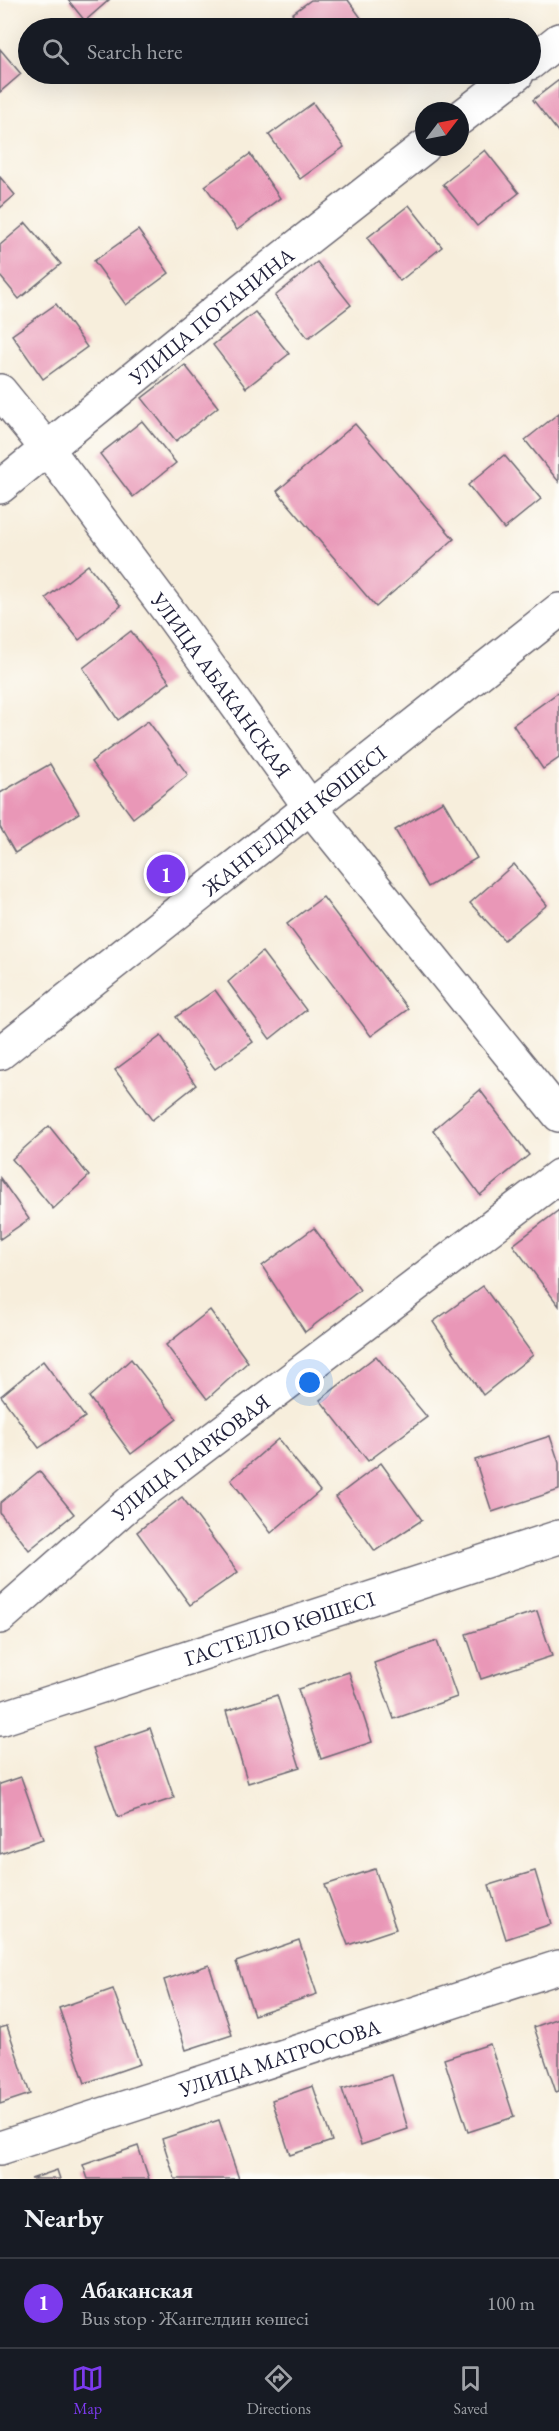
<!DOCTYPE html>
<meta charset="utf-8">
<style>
body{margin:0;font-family:"EB Garamond",serif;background:#242831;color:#f1f3f6}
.compass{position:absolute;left:415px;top:102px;width:54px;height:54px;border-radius:50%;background:#171b24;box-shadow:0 6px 24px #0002;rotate:58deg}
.you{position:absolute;left:310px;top:1383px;width:21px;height:21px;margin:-15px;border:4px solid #fff;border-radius:50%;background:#1a73e8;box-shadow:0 0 0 9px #1a73e833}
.badge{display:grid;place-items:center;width:39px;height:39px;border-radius:50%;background:#7c3aed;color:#fff;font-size:20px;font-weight:700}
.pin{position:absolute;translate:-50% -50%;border:3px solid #fff;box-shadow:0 2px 6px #0006}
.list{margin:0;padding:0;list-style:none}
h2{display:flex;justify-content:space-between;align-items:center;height:78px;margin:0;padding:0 24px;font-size:26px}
h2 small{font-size:20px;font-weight:400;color:#9ea1a6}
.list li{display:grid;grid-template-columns:39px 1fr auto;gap:18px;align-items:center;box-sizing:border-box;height:90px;padding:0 24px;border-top:2px solid #363941}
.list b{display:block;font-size:22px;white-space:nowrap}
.list p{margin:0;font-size:20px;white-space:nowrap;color:#9ea1a6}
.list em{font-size:20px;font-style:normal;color:#9ea1a6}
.icon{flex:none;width:33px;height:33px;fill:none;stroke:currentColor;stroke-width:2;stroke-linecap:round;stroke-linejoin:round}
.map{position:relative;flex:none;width:559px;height:2179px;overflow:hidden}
.search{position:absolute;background:#171b24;box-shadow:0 6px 24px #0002;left:18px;right:18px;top:18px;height:66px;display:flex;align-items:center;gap:15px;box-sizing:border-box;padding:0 21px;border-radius:33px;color:#9ea1a6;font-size:22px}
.sheet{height:168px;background:#171b24}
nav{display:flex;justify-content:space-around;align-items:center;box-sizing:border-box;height:84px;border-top:2px solid #363941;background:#171b24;font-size:16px;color:#9ea1a6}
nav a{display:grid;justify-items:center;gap:3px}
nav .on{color:#7c3aed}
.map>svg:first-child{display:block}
.building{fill:#e997b7}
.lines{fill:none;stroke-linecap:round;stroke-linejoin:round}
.minor-casing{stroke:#6d6973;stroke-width:36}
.major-casing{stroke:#6d6973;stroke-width:36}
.minor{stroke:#fff;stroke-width:33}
.major{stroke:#fff;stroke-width:33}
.labels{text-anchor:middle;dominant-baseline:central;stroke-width:5;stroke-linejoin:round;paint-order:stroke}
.street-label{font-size:21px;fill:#22223b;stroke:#fdfcf7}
</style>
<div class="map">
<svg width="559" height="2179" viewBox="0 0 559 2179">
<rect width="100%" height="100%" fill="#fdfcf7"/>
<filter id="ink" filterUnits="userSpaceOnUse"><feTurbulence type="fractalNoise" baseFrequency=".0167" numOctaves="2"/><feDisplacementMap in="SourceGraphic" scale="12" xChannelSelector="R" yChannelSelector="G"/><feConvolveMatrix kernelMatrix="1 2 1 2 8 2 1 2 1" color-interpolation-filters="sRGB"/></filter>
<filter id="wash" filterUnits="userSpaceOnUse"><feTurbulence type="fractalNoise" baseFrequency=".008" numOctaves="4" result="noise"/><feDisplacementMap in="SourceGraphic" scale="24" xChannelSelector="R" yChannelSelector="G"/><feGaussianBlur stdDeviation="1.35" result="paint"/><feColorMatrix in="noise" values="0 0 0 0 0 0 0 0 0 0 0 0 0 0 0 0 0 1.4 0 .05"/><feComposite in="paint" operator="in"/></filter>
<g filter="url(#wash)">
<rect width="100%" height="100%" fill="#f7eedc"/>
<g id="blocks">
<g class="building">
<path d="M68 0H109L85 21Z"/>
<path d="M311 0H348L367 26 364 28H302L292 14Z"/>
<path d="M0 49 21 74 0 92Z"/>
<path d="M559 80V133L533 100Z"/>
<path d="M313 103 344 147 300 179 269 135Z"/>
<path d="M485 150 519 193 477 226 443 184Z"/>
<path d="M250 154 280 198 237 230 205 186Z"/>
<path d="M0 177 15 195 0 208Z"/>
<path d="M409 205 442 247 400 281 367 238Z"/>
<path d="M26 223 61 264 19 299 0 276V245Z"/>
<path d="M138 230 169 273 126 305 94 261Z"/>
<path d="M317 262 351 305 308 338 275 296Z"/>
<path d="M56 304 87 347 43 379 12 335Z"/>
<path d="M255 312 289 354 246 388 213 345Z"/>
<path d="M185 365 218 407 176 441 142 398Z"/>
<path d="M559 413V482L525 440Z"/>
<path d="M142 421 176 463 133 497 100 454Z"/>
<path d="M355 424 454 539 376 607 277 491Z"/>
<path d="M504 455 541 499 504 529 468 485Z"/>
<path d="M88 565 121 606 79 640 46 598Z"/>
<path d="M131 631 170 682 118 720 83 668Z"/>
<path d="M559 692V758L543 769 513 725Z"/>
<path d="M148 721 188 775 133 818 91 762Z"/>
<path d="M50 764 79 813 15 853 0 827V793Z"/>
<path d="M443 801 477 858 428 887 395 830Z"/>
<path d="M514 864 547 905 504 940 470 903Z"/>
<path d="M323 897 408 1009 371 1036 287 924Z"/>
<path d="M262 952 306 1010 270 1039 228 982Z"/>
<path d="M215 990 253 1042 215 1069 176 1017Z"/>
<path d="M161 1036 196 1085 152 1120 115 1070Z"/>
<path d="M480 1090 529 1155 480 1195 433 1130Z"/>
<path d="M49 1126 89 1176 53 1209 12 1159Z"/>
<path d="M0 1178 29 1219 0 1239Z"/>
<path d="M559 1210V1306L513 1245Z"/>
<path d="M314 1228 360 1290 305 1332 262 1266Z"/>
<path d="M483 1286 533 1355 483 1395 433 1322Z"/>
<path d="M210 1310 248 1362 207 1399 166 1345Z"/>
<path d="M376 1356 427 1417 368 1461 320 1400Z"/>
<path d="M131 1359 177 1419 131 1454 89 1397Z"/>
<path d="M43 1361 85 1417 39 1448 1 1396Z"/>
<path d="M550 1436 559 1463V1490L492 1512 475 1460Z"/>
<path d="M278 1439 320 1491 271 1533 231 1480Z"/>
<path d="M381 1463 422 1520 375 1551 336 1497Z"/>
<path d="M39 1471 74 1514 29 1550 0 1513V1503Z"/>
<path d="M182 1497 238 1572 190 1605 137 1532Z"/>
<path d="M537 1611 552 1656 481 1679 466 1634Z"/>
<path d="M437 1641 457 1697 394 1719 374 1663Z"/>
<path d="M349 1672 372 1742 321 1759 298 1689Z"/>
<path d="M277 1695 300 1767 248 1783 226 1711Z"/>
<path d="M150 1728 174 1798 118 1817 93 1748Z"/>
<path d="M21 1777 43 1839 0 1854V1784Z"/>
<path d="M375 1869 396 1929 348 1945 325 1885Z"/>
<path d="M535 1871 551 1924 506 1939 489 1885Z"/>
<path d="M299 1940 317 1994 254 2015 236 1962Z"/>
<path d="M209 1965 232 2035 186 2050 164 1980Z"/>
<path d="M113 1989 140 2064 85 2083 59 2008Z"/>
<path d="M559 2018V2091L556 2092 534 2027Z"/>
<path d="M7 2026 30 2094 0 2104V2028Z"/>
<path d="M490 2044 514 2117 468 2132 444 2059Z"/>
<path d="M392 2075 408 2129 361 2145 342 2089Z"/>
<path d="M313 2086 332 2141 290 2155 272 2100Z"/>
<path d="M219 2120 239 2179H175L162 2139Z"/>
<path d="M138 2146 149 2179H88L83 2165Z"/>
<path d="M57 2170 60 2179H31Z"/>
</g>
</g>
</g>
<g filter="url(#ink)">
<use href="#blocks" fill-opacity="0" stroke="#6d6973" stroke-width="1.5"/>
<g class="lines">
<defs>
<g id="minor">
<path d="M530 63 559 40"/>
<path d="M460 118 517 74"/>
<path id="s1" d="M0 391 48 450 173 617 310 807 559 1115"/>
<path id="s2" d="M0 487 243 289 424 147"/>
<path id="s3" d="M0 1617 133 1500 559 1176"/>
<path id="s4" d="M0 1719 559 1537"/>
<path id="s5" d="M0 2148 559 1967"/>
</g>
<g id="major">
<path id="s6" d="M0 1053 559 610"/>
</g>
</defs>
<use href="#minor" class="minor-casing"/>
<use href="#major" class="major-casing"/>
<use href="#minor" class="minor"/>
<use href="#major" class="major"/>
</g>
</g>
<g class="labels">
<g class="street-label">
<text stroke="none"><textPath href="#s2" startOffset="272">УЛИЦА ПОТАНИНА</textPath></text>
<text stroke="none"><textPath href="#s1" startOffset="368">УЛИЦА АБАКАНСКАЯ</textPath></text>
<text stroke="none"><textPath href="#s6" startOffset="375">ЖАНГЕЛДИН КӨШЕСІ</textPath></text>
<text stroke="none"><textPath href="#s3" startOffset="249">УЛИЦА ПАРКОВАЯ</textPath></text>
<text stroke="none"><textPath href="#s4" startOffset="294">ГАСТЕЛЛО КӨШЕСІ</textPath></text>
<text stroke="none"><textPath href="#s5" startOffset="294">УЛИЦА МАТРОСОВА</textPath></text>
</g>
</g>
</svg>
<svg class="compass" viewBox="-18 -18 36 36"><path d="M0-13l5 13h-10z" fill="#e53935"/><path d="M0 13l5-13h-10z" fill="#9ea1a6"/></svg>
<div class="you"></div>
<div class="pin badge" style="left:166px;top:874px">1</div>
<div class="search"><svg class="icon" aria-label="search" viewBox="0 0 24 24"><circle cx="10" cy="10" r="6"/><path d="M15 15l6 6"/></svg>Search here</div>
</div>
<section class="sheet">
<h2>Nearby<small></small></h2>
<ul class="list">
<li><span class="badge">1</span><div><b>Абаканская</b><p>Bus stop · Жангелдин көшесі</p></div><em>100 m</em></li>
</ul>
</section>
<nav>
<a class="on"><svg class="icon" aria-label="map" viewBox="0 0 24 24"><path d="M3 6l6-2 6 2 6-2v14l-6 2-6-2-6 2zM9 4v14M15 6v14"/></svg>Map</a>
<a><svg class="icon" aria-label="directions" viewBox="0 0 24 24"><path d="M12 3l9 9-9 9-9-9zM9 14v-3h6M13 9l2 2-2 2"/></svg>Directions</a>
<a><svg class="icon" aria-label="saved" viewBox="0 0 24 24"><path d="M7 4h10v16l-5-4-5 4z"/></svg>Saved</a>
</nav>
